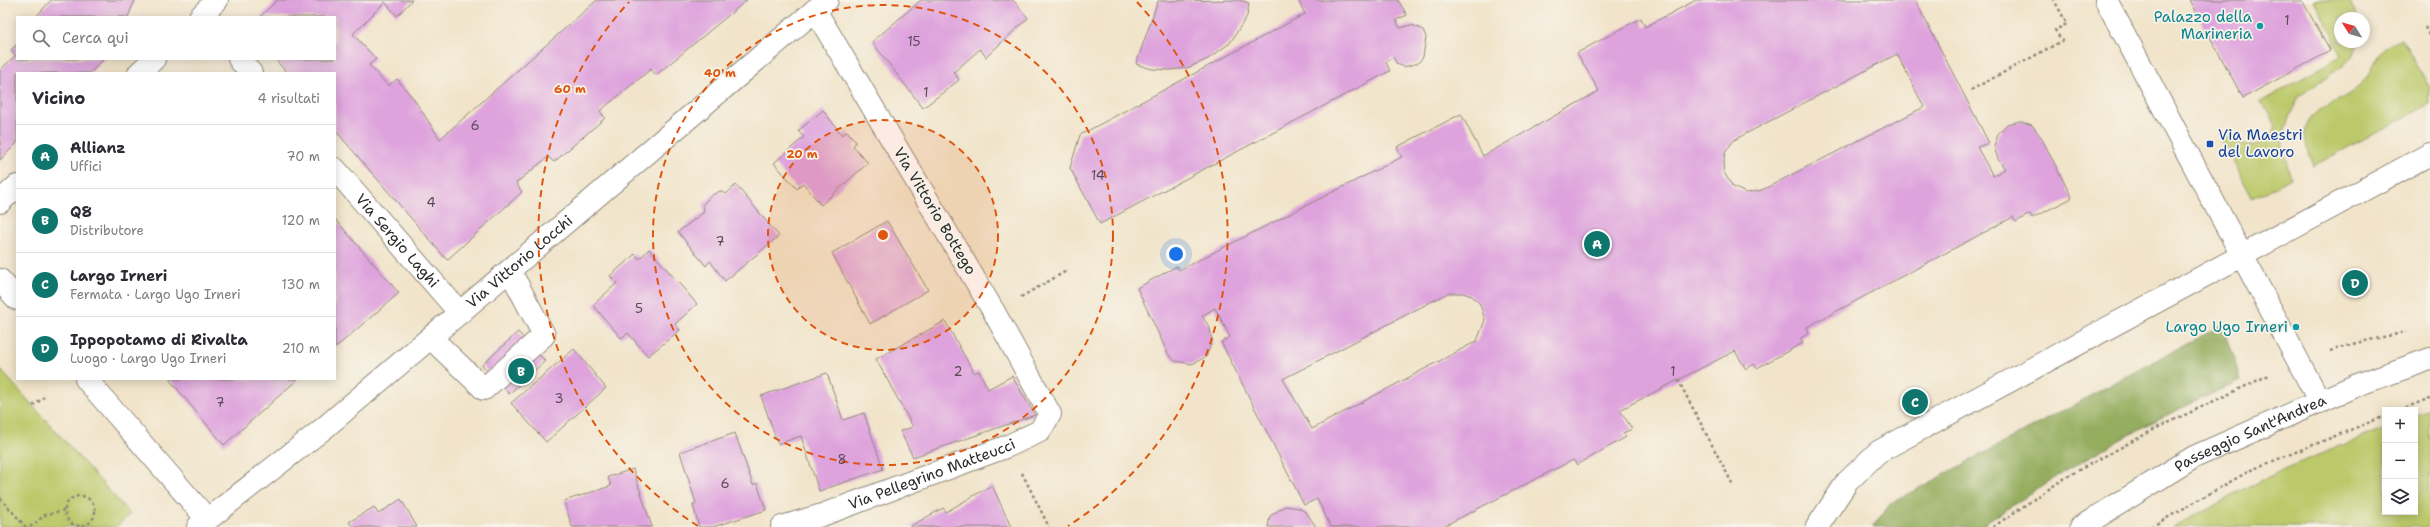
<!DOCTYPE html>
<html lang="it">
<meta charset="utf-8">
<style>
body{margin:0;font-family:"Shantell Sans",sans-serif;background:#f7f7f7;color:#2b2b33}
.controls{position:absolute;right:12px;bottom:12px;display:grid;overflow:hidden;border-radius:0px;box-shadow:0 2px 10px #0003}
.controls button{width:36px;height:36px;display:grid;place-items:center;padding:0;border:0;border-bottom:1px solid #e1e1e2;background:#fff;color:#2b2b33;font:20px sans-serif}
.compass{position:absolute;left:2334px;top:12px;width:36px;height:36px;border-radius:50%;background:#fff;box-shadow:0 2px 10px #0003;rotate:307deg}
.you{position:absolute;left:1176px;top:254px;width:14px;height:14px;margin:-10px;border:3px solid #fff;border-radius:50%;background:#1a73e8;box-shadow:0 0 0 6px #1a73e833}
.badge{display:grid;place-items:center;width:26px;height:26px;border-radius:50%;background:#0f766e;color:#fff;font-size:13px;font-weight:700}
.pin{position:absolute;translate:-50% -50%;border:2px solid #fff;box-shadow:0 1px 4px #0006}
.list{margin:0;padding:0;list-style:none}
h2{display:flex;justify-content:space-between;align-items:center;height:52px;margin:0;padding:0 16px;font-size:17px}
h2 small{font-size:13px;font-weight:400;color:#7c7c81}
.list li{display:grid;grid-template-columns:26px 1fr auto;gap:12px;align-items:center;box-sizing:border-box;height:64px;padding:0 16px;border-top:1px solid #e1e1e2}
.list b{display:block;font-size:15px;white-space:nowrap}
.list p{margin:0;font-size:13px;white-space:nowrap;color:#7c7c81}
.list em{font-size:13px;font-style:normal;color:#7c7c81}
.icon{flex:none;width:22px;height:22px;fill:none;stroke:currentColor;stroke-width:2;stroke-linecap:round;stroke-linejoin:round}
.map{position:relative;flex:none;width:2430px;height:527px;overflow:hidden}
.search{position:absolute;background:#fff;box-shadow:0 2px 10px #0003;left:16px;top:16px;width:320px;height:44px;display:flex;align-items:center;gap:10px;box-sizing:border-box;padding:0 14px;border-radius:0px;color:#7c7c81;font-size:15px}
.panel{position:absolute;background:#fff;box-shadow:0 2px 10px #0003;left:16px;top:72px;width:320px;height:308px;border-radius:0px}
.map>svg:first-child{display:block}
.green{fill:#bcc96b;stroke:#747a4b}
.forest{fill:#95ad5f;stroke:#606c45}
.building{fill:#dea2dd;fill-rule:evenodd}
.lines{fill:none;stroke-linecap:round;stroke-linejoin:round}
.service-casing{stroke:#8e887a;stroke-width:24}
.minor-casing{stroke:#8e887a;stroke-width:24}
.secondary-casing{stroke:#8e887a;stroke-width:24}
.primary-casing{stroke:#8e887a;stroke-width:24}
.path{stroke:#8e887a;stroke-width:2.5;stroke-dasharray:3 3;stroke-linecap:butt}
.service{stroke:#fff;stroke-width:22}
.minor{stroke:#fff;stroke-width:22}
.secondary{stroke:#fff;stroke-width:22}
.primary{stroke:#fff;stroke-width:22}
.ring{fill:none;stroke:#df570e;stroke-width:2;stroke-dasharray:7 5}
.culture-dot{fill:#0f9aa8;stroke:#f7f3e8;stroke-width:1.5}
.transit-dot{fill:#1a4fb4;stroke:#f7f3e8;stroke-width:1.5}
.labels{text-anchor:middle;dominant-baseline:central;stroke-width:3.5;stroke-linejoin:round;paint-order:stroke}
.number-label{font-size:13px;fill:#584958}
.culture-label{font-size:15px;fill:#0d838f;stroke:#f7f3e8;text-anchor:end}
.transit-label{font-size:15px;fill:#164399;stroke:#f7f3e8;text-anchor:start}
.street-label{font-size:15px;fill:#2b2b2b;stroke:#f7f3e8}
.centre{fill:#df570e;stroke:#f7f3e8;stroke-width:2}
.ring-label{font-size:12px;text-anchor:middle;font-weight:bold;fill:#df570e;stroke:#f7f3e8;stroke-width:3.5;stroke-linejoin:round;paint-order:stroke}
</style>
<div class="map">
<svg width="2430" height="527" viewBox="0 0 2430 527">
<rect width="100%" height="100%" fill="#f7f3e8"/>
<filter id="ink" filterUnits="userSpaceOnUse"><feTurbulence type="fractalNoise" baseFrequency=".025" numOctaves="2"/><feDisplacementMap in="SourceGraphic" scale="8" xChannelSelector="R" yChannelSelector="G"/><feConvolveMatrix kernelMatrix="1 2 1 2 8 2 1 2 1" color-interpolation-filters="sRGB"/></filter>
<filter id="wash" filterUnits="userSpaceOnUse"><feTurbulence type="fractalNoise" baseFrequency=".012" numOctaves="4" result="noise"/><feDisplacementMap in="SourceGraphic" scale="16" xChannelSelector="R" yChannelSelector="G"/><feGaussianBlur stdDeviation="0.9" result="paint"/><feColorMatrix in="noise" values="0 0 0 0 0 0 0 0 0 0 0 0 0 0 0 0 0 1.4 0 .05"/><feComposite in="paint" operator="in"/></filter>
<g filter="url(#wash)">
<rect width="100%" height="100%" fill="#f1e4ca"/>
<g class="green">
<path d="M2314 0H2349L2358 18H2340V42H2358L2354 55 2344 65 2299 97 2290 115 2283 136 2285 157 2291 178 2253 199 2218 133C2228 138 2238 144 2250 145 2263 146 2279 133 2273 119 2270 112 2265 108 2259 103L2342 55Z"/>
<path d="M2402 39 2430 88V104L2313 166C2286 99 2336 116 2367 78 2373 70 2375 59 2381 51 2384 46 2396 42 2402 39Z"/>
<path d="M0 369 130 514 116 527H0Z"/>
<path d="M2430 410V526L2428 527H2172L2286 468 2385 428V512H2415V416Z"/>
</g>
<path class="forest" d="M2222 325 2241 380 2150 423 2066 470 1980 527H1872L1891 503Z"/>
<g id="blocks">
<g class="building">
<path d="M51 0H135L128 17H36Z"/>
<path d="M277 0H412L397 16 385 2 353 34 376 59 369 65 388 86 397 79 413 98 440 139 597 0H747L656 75 651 69 600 111 605 118 554 162 548 157 516 183 522 192 447 260 335 130V73H287L275 59H335V17H260Z"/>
<path d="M921 0H1013L1028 18 986 57 980 49 954 72 959 80 923 108 872 42Z"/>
<path d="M1239 0 1249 3 1247 16 1230 43 1208 59 1187 68 1170 70 1152 69 1136 64 1158 1Z"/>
<path d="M1298 0H1398L1407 15 1396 20 1400 28 1411 25 1417 27 1423 30 1426 37 1423 57 1418 63 1404 67 1397 64 1393 57 1386 62 1390 71 1100 224 1070 168 1080 135 1305 14Z"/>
<path d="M1696 0H1915L1989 143 1977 147 1993 176 2005 169 1998 159 1994 147 1998 134 2007 124 2020 121 2032 125 2041 137 2072 198 2032 218 2030 214 2016 222 2013 217 1807 327 1809 333 1801 338 1803 343 1757 368 1754 364 1746 369 1735 351 1678 380 1620 410 1632 429 1623 433 1626 437 1577 465 1573 460 1442 527H1331L1317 499 1304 505 1221 342 1230 337 1215 308 1202 316 1210 328 1212 342 1206 357 1192 364 1175 361 1168 354 1137 288 1177 266 1179 270 1402 157 1397 147 1461 114 1483 156 1599 91 1577 53 1641 18 1645 27ZM1897 54 1924 107 1762 190 1746 193 1733 187 1723 171 1725 153 1734 140ZM1448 293H1463L1472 296 1480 304 1485 320 1477 341 1312 429 1283 379Z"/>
<path d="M2190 0H2302L2330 51 2243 98Z"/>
<path d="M17 44V59H104L90 73H17V143L0 160V70L15 56 11 50Z"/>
<path d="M823 110 842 135 847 131 856 142 853 146 868 163 821 205 803 183 797 189 774 163 804 137 798 131Z"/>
<path d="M736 185 779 236 725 281 710 261 706 266 678 232 704 212 703 204 712 195 720 191 726 194Z"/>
<path d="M335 219 399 293 335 348Z"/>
<path d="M887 221 928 290 870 324 832 253Z"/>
<path d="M649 249 697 304 675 324 680 330 648 356 628 333 621 338 593 305 617 283 610 276 635 254 639 259Z"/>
<path d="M945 321 974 373 979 371 988 389 1012 376 1035 415 913 457 900 431 913 427 876 359Z"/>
<path d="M518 332 545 361 509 394 482 365Z"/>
<path d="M574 349 606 388 546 442 511 403Z"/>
<path d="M827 373 843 420 864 413 883 469 819 491 801 436 778 444 761 396Z"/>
<path d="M169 379H298L224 445Z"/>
<path d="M735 433 753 485 757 483 766 510 713 527H699L693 505 696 503 680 452Z"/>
<path d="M633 469 652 527H572L564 501 611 486 608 477Z"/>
<path d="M992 485 1011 527H909L943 508 946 512Z"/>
<path d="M401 499 417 527H353L349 522 374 507 378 514Z"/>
<path d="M1285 506 1299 508 1307 513 1316 527H1268L1270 516Z"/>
</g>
</g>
</g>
<g filter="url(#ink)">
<use href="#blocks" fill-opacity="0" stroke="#8e887a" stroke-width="1"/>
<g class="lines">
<defs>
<path id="service" d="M431 338 484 389 544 335 510 271"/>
<g id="minor">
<path d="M2106 0 2320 402"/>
<path d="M200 17 217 0"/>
<path d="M239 59 251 73"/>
<path d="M139 73 154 59"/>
<path id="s1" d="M335 169 460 313"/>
<path d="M0 202 17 186"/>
<path d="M0 280 17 299"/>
<path d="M86 379 207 519"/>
<path id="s2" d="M782 527 822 515 1008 446 1040 431 1050 414 994 312 815 10"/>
<path d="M1817 527 1847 482 1878 452 2430 154"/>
</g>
<g id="secondary">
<path id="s3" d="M198 527 323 429 827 0"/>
</g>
<g id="primary">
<path id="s4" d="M2081 527 2194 457 2357 385 2430 359"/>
</g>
</defs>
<use href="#service" class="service-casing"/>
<use href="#minor" class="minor-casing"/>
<use href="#secondary" class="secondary-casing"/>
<use href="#primary" class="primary-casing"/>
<g class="path">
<path d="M2425 27 2430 37"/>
<path d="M1971 90 2062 41 2055 30 2067 24 2054 0"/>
<path d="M1021 297 1068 270"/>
<path d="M2330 351 2356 343 2406 332"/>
<path d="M1678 380 1733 485"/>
<path d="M33 406 44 397"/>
<path d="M2400 410 2430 398"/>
<path d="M1022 473 1049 527"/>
<circle cx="80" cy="511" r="15"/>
<path d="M0 498 26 527"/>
<path d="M30 527 45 515 65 510"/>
<path d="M1993 527 2068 476 2155 429 2269 375"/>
<path d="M2151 527 2251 470 2385 416"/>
</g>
<use href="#service" class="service"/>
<use href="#minor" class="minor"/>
<use href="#secondary" class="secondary"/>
<use href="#primary" class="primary"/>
</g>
</g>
<circle cx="883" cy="235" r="115" fill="#df570e" fill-opacity=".12"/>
<g class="ring">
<circle cx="883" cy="235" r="115"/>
<circle cx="883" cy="235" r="230"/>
<path d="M698 526A345 345 0 0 1 629 2M1137 2A345 345 0 0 1 1068 526"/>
</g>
<g class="culture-dot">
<circle cx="2260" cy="26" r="4"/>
<circle cx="2296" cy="327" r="4"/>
</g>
<rect class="transit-dot" x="2206" y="140" width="8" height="8" rx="2"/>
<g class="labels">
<g class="number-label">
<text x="2287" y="20">1</text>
<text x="914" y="41">15</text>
<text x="926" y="92">1</text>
<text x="475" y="125">6</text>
<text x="1098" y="175">14</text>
<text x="431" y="202">4</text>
<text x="720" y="241">7</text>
<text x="639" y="308">5</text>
<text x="958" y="371">2</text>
<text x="1673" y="371">1</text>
<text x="559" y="398">3</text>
<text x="220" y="402">7</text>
<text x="842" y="459">8</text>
<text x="725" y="483">6</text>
</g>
<g class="culture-label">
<text x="2252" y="17">Palazzo della<tspan x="2252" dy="17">Marineria</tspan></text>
<text x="2288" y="327">Largo Ugo Irneri</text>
</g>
<g class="transit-label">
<text x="2218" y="135">Via Maestri<tspan x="2218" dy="17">del Lavoro</tspan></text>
</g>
<g class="street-label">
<text transform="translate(935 211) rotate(59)">Via Vittorio Bottego</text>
<text stroke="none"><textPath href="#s1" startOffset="95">Via Sergio Laghi</textPath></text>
<text stroke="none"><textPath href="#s3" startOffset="417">Via Vittorio Locchi</textPath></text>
<text stroke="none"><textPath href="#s4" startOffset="194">Passeggio Sant'Andrea</textPath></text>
<text stroke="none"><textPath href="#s2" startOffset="159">Via Pellegrino Matteucci</textPath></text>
</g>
</g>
<circle cx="883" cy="235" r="6" class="centre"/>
<g class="ring-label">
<text x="720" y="77">40 m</text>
<text x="570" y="93">60 m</text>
<text x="802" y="158">20 m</text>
</g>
</svg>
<div class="controls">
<button>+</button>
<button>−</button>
<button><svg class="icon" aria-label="layers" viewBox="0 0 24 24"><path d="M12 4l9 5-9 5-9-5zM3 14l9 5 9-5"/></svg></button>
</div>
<svg class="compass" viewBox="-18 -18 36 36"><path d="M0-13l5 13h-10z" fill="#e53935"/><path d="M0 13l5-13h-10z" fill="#7c7c81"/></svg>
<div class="you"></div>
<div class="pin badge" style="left:1597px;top:244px">A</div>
<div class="pin badge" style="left:521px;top:371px">B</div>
<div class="pin badge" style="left:1915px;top:402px">C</div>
<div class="pin badge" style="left:2355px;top:283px">D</div>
<div class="search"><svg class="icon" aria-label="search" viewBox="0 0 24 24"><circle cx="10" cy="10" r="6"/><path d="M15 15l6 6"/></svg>Cerca qui</div>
<section class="panel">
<h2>Vicino<small>4 risultati</small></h2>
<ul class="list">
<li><span class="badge">A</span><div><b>Allianz</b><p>Uffici</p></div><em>70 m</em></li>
<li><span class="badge">B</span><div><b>Q8</b><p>Distributore</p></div><em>120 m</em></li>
<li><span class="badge">C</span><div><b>Largo Irneri</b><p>Fermata · Largo Ugo Irneri</p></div><em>130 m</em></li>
<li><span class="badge">D</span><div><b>Ippopotamo di Rivalta</b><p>Luogo · Largo Ugo Irneri</p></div><em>210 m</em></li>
</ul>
</section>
</div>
